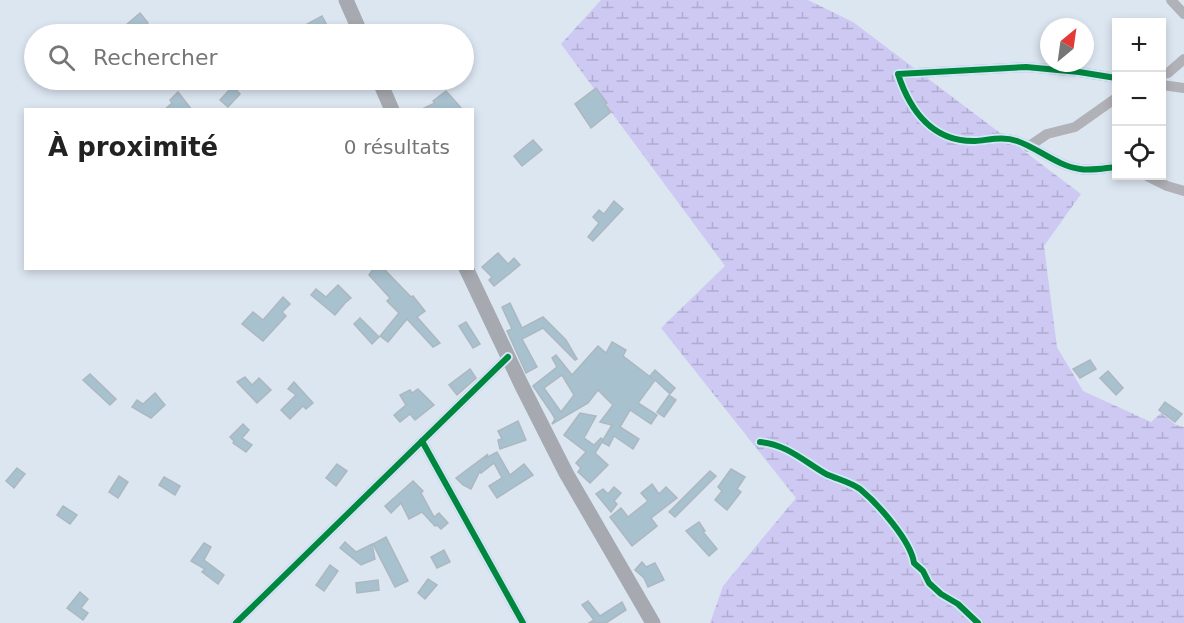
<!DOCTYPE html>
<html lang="fr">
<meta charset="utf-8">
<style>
body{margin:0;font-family:"DejaVu Sans",sans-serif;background:#f2f2f2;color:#222}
.controls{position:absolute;right:18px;top:18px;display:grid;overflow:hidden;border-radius:0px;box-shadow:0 3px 9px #0003}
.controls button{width:54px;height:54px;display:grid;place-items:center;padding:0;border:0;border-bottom:2px solid #e0e0e0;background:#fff;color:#222;font:30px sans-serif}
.compass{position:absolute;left:1040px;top:18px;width:54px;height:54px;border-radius:50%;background:#fff;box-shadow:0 3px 9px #0003;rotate:29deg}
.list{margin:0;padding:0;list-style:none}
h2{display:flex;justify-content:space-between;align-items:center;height:78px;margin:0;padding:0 24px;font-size:26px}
h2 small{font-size:20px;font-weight:400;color:#767676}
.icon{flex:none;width:33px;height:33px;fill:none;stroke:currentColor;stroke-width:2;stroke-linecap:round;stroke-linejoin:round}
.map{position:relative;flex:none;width:1184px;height:623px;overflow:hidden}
.search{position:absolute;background:#fff;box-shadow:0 3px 9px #0003;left:24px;top:24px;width:450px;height:66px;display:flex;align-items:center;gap:15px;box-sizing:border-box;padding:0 21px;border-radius:33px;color:#767676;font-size:22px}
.panel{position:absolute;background:#fff;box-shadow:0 3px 9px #0003;left:24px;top:108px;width:450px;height:162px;border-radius:0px}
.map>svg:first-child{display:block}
.wetland{fill:url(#wetland-marsh)}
.building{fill:#a8c1cf;stroke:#adb7bf;stroke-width:1.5;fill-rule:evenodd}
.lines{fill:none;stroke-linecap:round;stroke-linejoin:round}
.street{stroke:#b0b2b7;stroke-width:10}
.secondary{stroke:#a6a9af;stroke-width:15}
.cycleway-casing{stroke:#d3e5fa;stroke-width:10}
.cycleway{stroke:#00873e;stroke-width:6}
</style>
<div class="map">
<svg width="1184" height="623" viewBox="0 0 1184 623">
<defs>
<pattern id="wetland-marsh" width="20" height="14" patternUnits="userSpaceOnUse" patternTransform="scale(1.5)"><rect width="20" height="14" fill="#cec9f3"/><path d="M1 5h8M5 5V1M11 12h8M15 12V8" fill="none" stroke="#b0acd0"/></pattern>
</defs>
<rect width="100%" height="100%" fill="#dce6f1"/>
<path class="wetland" d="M601 0H808L853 22 1081 194 1044 246 1057 347 1083 391 1151 422 1161 413 1176 425 1184 427V623H710L723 586 796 498 661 328 725 266 561 44Z"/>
<g class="building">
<path d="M140 13 148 23 134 34 126 25Z"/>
<path d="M322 16 329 29 318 34H289Z"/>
<path d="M233 86 240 94 228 107 220 100Z"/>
<path d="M596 88 607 103 605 105 611 112 591 128 575 104Z"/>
<path d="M446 91 463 110H420L435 103 433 101Z"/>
<path d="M178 92 192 110H164L172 103 170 100Z"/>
<path d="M533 140 542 150 522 166 514 156Z"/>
<path d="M614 201 623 209 593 241 588 237 599 223 593 217 599 210 604 214Z"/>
<path d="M498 253 508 264 514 258 520 265 494 286 489 280 492 277 482 267Z"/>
<path d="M374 268H383L411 297 413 296 425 311 417 317 440 343 433 347 407 319 388 342 380 336 399 313 387 301 390 298 369 275Z"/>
<path d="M338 285 351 298 345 303 335 315 311 295 316 289 326 297Z"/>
<path d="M283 297 290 304 282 312 286 316 263 341 242 324 253 312 263 320Z"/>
<path d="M510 303 522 328 543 317 566 340 577 359 575 360 543 328 522 339 537 367 526 373 507 331 512 329 502 307Z"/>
<path d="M360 318 379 337 372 344 354 324Z"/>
<path d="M466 322 480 344 473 348 459 326Z"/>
<path d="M612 342 626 350 623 356 653 379 650 376 655 370 675 388 670 394 655 380 638 403 657 415 651 424 630 410 620 427 639 439 633 449 614 436 609 446 602 442 595 453 608 465 590 483 578 472 581 468 576 463 586 452 564 435 580 413 596 416 584 438 594 445 601 438 603 440 612 425 600 422 613 405 598 390 588 403 552 424 555 419 551 412 533 386 557 367 552 358 556 355 572 375 598 346 606 353ZM562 375 574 395 561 412 544 388Z"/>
<path d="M1090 360 1096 369 1080 378 1073 369Z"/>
<path d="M470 369 476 378 457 395 449 385Z"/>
<path d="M1108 371 1123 388 1116 395 1100 378Z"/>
<path d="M90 374 116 399 110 405 83 380Z"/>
<path d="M245 377 252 385 259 378 271 390 257 403 237 382Z"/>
<path d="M294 382 313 403 306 409 303 406 290 419 281 410 296 395 288 389Z"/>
<path d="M418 389 434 405 415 420 410 414 400 422 394 415 406 405 400 395 410 390 412 393Z"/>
<path d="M155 393 165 405 151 418 132 407 137 400 143 404Z"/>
<path d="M669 395 676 400 664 417 657 412Z"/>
<path d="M1165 402 1182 414 1175 422 1159 410Z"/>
<path d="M518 421 526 440 500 449 498 440 502 439 498 431Z"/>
<path d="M243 424 249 430 242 438 252 445 246 452 233 443 234 441 230 437Z"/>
<path d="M497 452 510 475 524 464 533 475 497 498 489 486 502 478 494 463 481 473 480 471 471 489 463 485 456 478 488 454 486 458Z"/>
<path d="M337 464 347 471 336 486 326 478Z"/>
<path d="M17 468 25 474 14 488 6 481Z"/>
<path d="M731 469 745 477 737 489 741 492 727 510 715 500 722 491 718 487Z"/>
<path d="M710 471 716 476 675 517 669 512Z"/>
<path d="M119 476 128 482 118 498 109 492Z"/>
<path d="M164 477 180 486 175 495 159 485Z"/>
<path d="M413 481 423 491 421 493 434 517 439 513 448 523 441 529 437 525 435 526 422 512 409 519 401 503 391 513 385 506Z"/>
<path d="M652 484 659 494 666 487 677 498 651 518 657 526 632 546 610 517 621 508 628 517 648 501 641 493Z"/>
<path d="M614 487 621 493 614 501 617 504 611 512 596 494 603 489 608 494Z"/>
<path d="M63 506 77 515 70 524 57 515Z"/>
<path d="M699 522 705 531 703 532 717 549 709 556 686 531Z"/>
<path d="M386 537 408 581 395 587 373 544Z"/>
<path d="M345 542 356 552 372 544 375 559 361 565 340 548Z"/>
<path d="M204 543 211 547 204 560 224 575 218 584 202 572 205 569 191 561Z"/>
<path d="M444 550 450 562 437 568 431 557Z"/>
<path d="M642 562 646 567 655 563 664 580 648 587 644 578 635 570Z"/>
<path d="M330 565 338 571 324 591 316 585Z"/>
<path d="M428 579 437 585 425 599 418 593Z"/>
<path d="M378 580 379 590 357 593 356 583Z"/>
<path d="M80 592 88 599 81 608 88 613 83 620 67 608Z"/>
<path d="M588 601 600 616 622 602 626 610 606 623H589L594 620 582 605Z"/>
</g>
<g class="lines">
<g class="street">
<path d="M1171 0 1184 14"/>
<path d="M1162 74 1168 73 1184 59"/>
<path d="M1116 78 1079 72 1026 67 898 74C910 111 933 142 975 141 989 140 1003 136 1017 141 1038 148 1057 166 1080 169 1092 171 1105 168 1116 167"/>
<path d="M1162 85 1184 88"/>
<path d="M1028 147 1047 134 1075 127 1116 98"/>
<path d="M1147 176 1167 186 1184 191"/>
<path d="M422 441 523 623"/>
<path d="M760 442C786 444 805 462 826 474 837 479 850 482 860 489 878 504 911 541 914 563L923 571 929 583 941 594 958 604 978 623"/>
<path d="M236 623 508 357"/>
</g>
<g class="secondary">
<path d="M346 0 361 34"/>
<path d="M379 80 392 110"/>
<path d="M466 268 521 384 566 473 653 623"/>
</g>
<defs>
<g id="cycleway">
<path d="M1116 78 1079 72 1026 67 898 74C910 111 933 142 975 141 989 140 1003 136 1017 141 1038 148 1057 166 1080 169 1092 171 1105 168 1116 167"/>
<path d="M422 441 523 623"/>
<path d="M760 442C786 444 805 462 826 474 837 479 850 482 860 489 878 504 911 541 914 563L923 571 929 583 941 594 958 604 978 623"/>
<path d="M236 623 508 357"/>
</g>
</defs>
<use href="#cycleway" class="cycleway-casing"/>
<use href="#cycleway" class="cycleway"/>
</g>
</svg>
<div class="controls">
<button>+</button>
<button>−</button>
<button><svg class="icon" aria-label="locate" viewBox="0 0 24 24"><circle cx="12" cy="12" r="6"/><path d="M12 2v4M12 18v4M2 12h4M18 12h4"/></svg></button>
</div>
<svg class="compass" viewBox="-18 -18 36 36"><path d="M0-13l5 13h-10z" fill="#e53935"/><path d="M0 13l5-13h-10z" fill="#767676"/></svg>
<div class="search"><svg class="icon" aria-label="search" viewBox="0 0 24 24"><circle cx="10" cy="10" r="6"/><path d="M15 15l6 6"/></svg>Rechercher</div>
<section class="panel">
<h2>À proximité<small>0 résultats</small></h2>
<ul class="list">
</ul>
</section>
</div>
